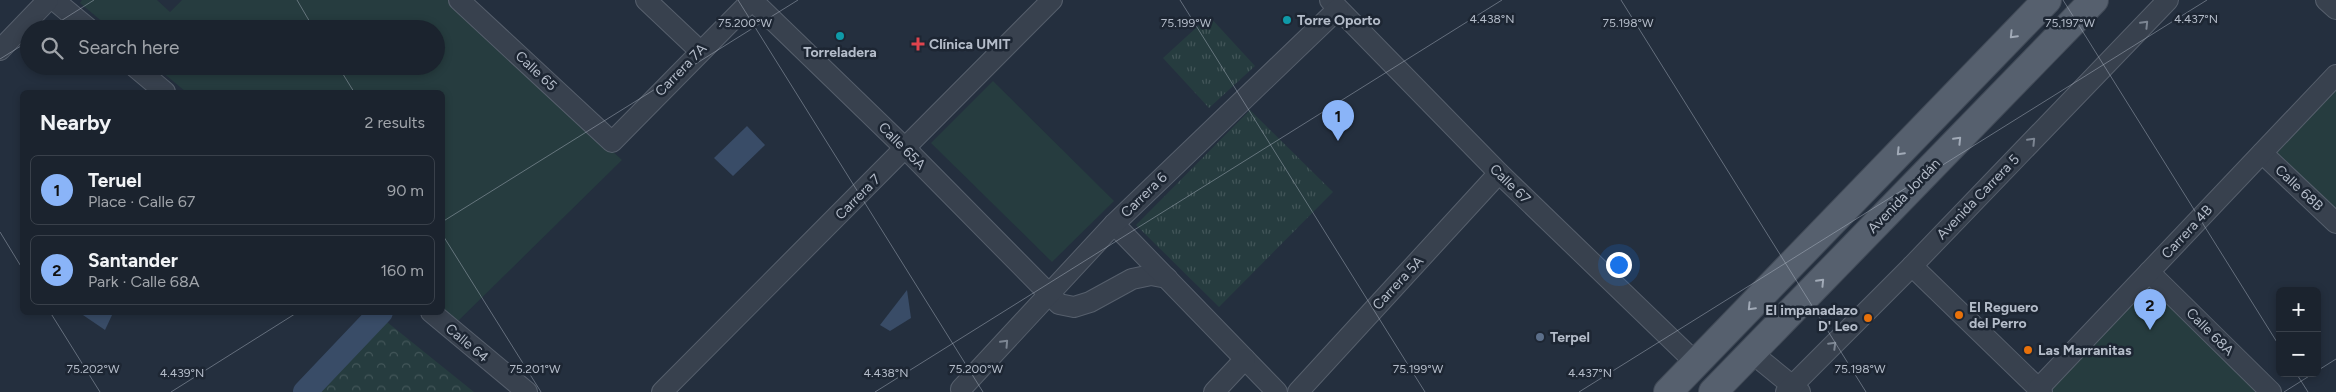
<!DOCTYPE html>
<meta charset="utf-8">
<style>
body{margin:0;font-family:Figtree,sans-serif;background:#282f3a;color:#f1f3f6}
.controls{position:absolute;right:15px;bottom:15px;display:grid;overflow:hidden;border-radius:8px;box-shadow:0 2px 8px #0003}
.controls button{width:45px;height:45px;display:grid;place-items:center;padding:0;border:0;border-bottom:1px solid #39404a;background:#1b232e;color:#f1f3f6;font:25px sans-serif}
.you{position:absolute;left:1618px;top:264px;width:18px;height:18px;margin:-12px;border:4px solid #fff;border-radius:50%;background:#1a73e8;box-shadow:0 0 0 8px #1a73e833}
.badge{display:grid;place-items:center;width:32px;height:32px;border-radius:50%;background:#8ab4f8;color:#111;font-size:16px;font-weight:700}
.pin{position:absolute;translate:-50% -41px;filter:drop-shadow(0 1px 2px #0008)}
.pin::after{content:'';position:absolute;top:26px;width:18px;height:15px;background:inherit;clip-path:polygon(0 0,100% 0,50% 100%)}
.list{margin:0;padding:0;list-style:none}
h2{display:flex;justify-content:space-between;align-items:center;height:65px;margin:0;padding:0 20px;font-size:21px}
h2 small{font-size:16px;font-weight:400;color:#a0a4aa}
.list li{display:grid;grid-template-columns:32px 1fr auto;gap:15px;align-items:center;box-sizing:border-box;height:70px;margin:0 10px 10px;padding:0 10px;border:1px solid #39404a;border-radius:8px}
.list b{display:block;font-size:19px;white-space:nowrap}
.list p{margin:0;font-size:16px;white-space:nowrap;color:#a0a4aa}
.list em{font-size:16px;font-style:normal;color:#a0a4aa}
.icon{flex:none;width:28px;height:28px;fill:none;stroke:currentColor;stroke-width:2;stroke-linecap:round;stroke-linejoin:round}
.map{position:relative;flex:none;width:2336px;height:392px;overflow:hidden}
.search{position:absolute;background:#1b232e;box-shadow:0 2px 8px #0003;left:20px;top:20px;width:425px;height:55px;display:flex;align-items:center;gap:12px;box-sizing:border-box;padding:0 18px;border-radius:28px;color:#a0a4aa;font-size:19px}
.panel{position:absolute;background:#1b232e;box-shadow:0 2px 8px #0003;left:20px;top:90px;width:425px;height:225px;border-radius:8px}
.map>svg:first-child{display:block}
.grass{fill:url(#grass-tufts)}
.forest{fill:url(#forest-crowns)}
.green{fill:#263c3f}
.water{fill:#394c67}
.lines{fill:none;stroke-linecap:round;stroke-linejoin:round}
.canal{stroke:#394c67;stroke-width:24}
.minor-casing{stroke:#565f6c;stroke-width:22}
.primary-casing{stroke:#414a57;stroke-width:30}
.minor{stroke:#38414e;stroke-width:20}
.primary{stroke:#56606e;stroke-width:28}
.oneway{stroke:#7c8592}
.oneway2{stroke:#a1aab7}
.ticks{fill:none;stroke:#b4bcc9;stroke-width:1;stroke-opacity:0.45}
.culture-dot{fill:#0f9aa8;stroke:#1d2633;stroke-width:2}
.health-dot{fill:#e0444e;stroke:#1d2633;stroke-width:2}
.food-dot{fill:#e8710a;stroke:#1d2633;stroke-width:2}
.service-dot{fill:#5c6f8a;stroke:#1d2633;stroke-width:2}
.labels{text-anchor:middle;dominant-baseline:central;stroke-width:5;stroke-linejoin:round;paint-order:stroke}
.poi-label{font-size:14px;font-weight:bold;fill:#b4bcc9;stroke:#1d2633;text-anchor:start}
.street-label{font-size:14px;fill:#b4bcc9;stroke:#1d2633}
.ticks-label{font-size:12px;text-anchor:middle;fill:#b4bcc9;stroke:#1d2633;stroke-width:5;stroke-linejoin:round;paint-order:stroke}
</style>
<div class="map">
<svg width="2336" height="392" viewBox="0 0 2336 392">
<defs>
<pattern id="grass-tufts" width="24" height="20" patternUnits="userSpaceOnUse" patternTransform="scale(1.25)"><rect width="24" height="20" fill="#263c3f"/><path d="M3 7l-1-3M5 7V3M7 7l1-3M15 17l-1-3M17 17v-4M19 17l1-3" fill="none" stroke="#435659"/></pattern>
<pattern id="forest-crowns" width="20" height="18" patternUnits="userSpaceOnUse" patternTransform="scale(1.25)"><rect width="20" height="18" fill="#263c3f"/><path d="M2 6a3 3 0 1 1 6 0M12 15a3 3 0 1 1 6 0" fill="none" stroke="#435659"/></pattern>
</defs>
<rect width="100%" height="100%" fill="#242f3e"/>
<g class="grass">
<path d="M1209 16 1255 66 1209 108 1163 58Z"/>
<path d="M1250 110 1333 192 1219 307 1136 225Z"/>
</g>
<path class="forest" d="M377 314 474 392H307Z"/>
<g class="green">
<path d="M82 0H157L170 12 182 0H448L622 160 457 322 443 309 442 92H186L155 66H436V29H111L80 3Z"/>
<path d="M993 81 1114 201 1052 262 931 143Z"/>
<path d="M2336 89V212L2276 154Z"/>
<path d="M2149 272 2258 392H2042Z"/>
</g>
<g class="water">
<path d="M747 126 765 145 733 176 714 158Z"/>
<path d="M907 290 911 318 890 331 880 325Z"/>
<path d="M80 313 113 312V313L105 330Z"/>
</g>
<g class="lines">
<path class="canal" d="M305 392 381 312"/>
<defs>
<g id="minor">
<path d="M54 0 89 29"/>
<path d="M459 0 612 142 752 0"/>
<path d="M646 0 700 51"/>
<path d="M752 0 906 149 1059 304 1074 307 1090 302 1132 279 1151 275 1167 278"/>
<path d="M1330 0 1499 173 1696 363"/>
<path d="M2326 0 2336 9"/>
<path d="M0 50 48 0"/>
<path d="M134 66 165 92"/>
<path d="M2262 153 2336 223"/>
<path d="M1114 224 1277 392"/>
<path d="M1912 266 2042 392"/>
<path d="M2149 272 2271 392"/>
<path d="M431 312 527 392"/>
<path d="M1752 353 1800 392"/>
<path d="M2038 389 2336 75"/>
<path d="M662 392 1052 0"/>
<path d="M962 392 961 389 1114 224 1338 9"/>
<path d="M1214 392 1245 359"/>
<path d="M1298 392 1499 173"/>
<path d="M1786 392 1912 266 2168 0"/>
</g>
<g id="primary">
<path d="M1668 392 2047 0"/>
<path d="M1713 392 2094 0"/>
</g>
</defs>
<use href="#minor" class="minor-casing"/>
<use href="#primary" class="primary-casing"/>
<use href="#minor" class="minor"/>
<use href="#primary" class="primary"/>
</g>
<defs><path id="oneway-chevron" d="M-2-3.5L2.5 0L-2 3.5" fill="none" stroke-width="1.6" stroke-linecap="round" stroke-linejoin="round" transform="scale(1.25)"/></defs>
<g class="oneway">
<use href="#oneway-chevron" transform="translate(2145 24) rotate(-46)"/>
<use href="#oneway-chevron" transform="translate(2032 141) rotate(-46)"/>
<use href="#oneway-chevron" transform="translate(1005 343) rotate(-47)"/>
<use href="#oneway-chevron" transform="translate(1833 345) rotate(-45)"/>
</g>
<g class="oneway2">
<use href="#oneway-chevron" transform="translate(2013 35) rotate(134)"/>
<use href="#oneway-chevron" transform="translate(1958 140) rotate(-46)"/>
<use href="#oneway-chevron" transform="translate(1900 152) rotate(134)"/>
<use href="#oneway-chevron" transform="translate(1821 282) rotate(-46)"/>
<use href="#oneway-chevron" transform="translate(1751 307) rotate(134)"/>
</g>
<path class="ticks" d="M297 0 314 29M738 0 983 392M1180 0 1425 392M1621 0 1866 392M2063 0 2280 347M48 29 94 0M0 59 29 41M338 66 354 92M442 222 798 0M0 232 22 268M442 234 541 392M50 312 100 392M2317 371 2336 359M2296 373 2308 392M171 392 298 312M875 392 1502 0M1579 392 2207 0M2284 392 2314 373"/>
<g class="culture-dot">
<circle cx="1287" cy="20" r="5"/>
<circle cx="840" cy="36" r="5"/>
</g>
<path class="health-dot" d="M915.5 36.5h5v5h5v5h-5v5h-5v-5h-5v-5h5z"/>
<g class="food-dot">
<circle cx="1959" cy="315" r="5"/>
<circle cx="1868" cy="318" r="5"/>
<circle cx="2028" cy="350" r="5"/>
</g>
<circle class="service-dot" cx="1540" cy="337" r="5"/>
<g class="labels">
<g class="poi-label">
<text x="1297" y="20">Torre Oporto</text>
<text x="929" y="44">Clínica UMIT</text>
<text x="840" y="52" text-anchor="middle">Torreladera</text>
<text x="1969" y="307">El Reguero<tspan x="1969" dy="16">del Perro</tspan></text>
<text x="1858" y="310" text-anchor="end">El impanadazo<tspan x="1858" dy="16">D' Leo</tspan></text>
<text x="1550" y="337">Terpel</text>
<text x="2038" y="350">Las Marranitas</text>
</g>
<g class="street-label">
<text transform="translate(681 70) rotate(-46)">Carrera 7A</text>
<text transform="translate(536 71) rotate(43)">Calle 65</text>
<text transform="translate(902 146) rotate(45)">Calle 65A</text>
<text transform="translate(1510 184) rotate(44)">Calle 67</text>
<text transform="translate(2299 188) rotate(43)">Calle 68B</text>
<text transform="translate(1144 195) rotate(-44)">Carrera 6</text>
<text transform="translate(1904 196) rotate(-46)">Avenida Jordán</text>
<text transform="translate(858 197) rotate(-45)">Carrera 7</text>
<text transform="translate(1978 197) rotate(-46)">Avenida Carrera 5</text>
<text transform="translate(2187 232) rotate(-47)">Carrera 4B</text>
<text transform="translate(1398 283) rotate(-47)">Carrera 5A</text>
<text transform="translate(2210 332) rotate(45)">Calle 68A</text>
<text transform="translate(467 343) rotate(40)">Calle 64</text>
</g>
</g>
<g class="ticks-label">
<text x="1492" y="23">4.438°N</text>
<text x="2196" y="23">4.437°N</text>
<text x="745" y="27">75.200°W</text>
<text x="1186" y="27">75.199°W</text>
<text x="1628" y="27">75.198°W</text>
<text x="2070" y="27">75.197°W</text>
<text x="93" y="373">75.202°W</text>
<text x="535" y="373">75.201°W</text>
<text x="976" y="373">75.200°W</text>
<text x="1418" y="373">75.199°W</text>
<text x="1860" y="373">75.198°W</text>
<text x="182" y="377">4.439°N</text>
<text x="886" y="377">4.438°N</text>
<text x="1590" y="377">4.437°N</text>
</g>
</svg>
<div class="controls">
<button>+</button>
<button>−</button>
</div>
<div class="you"></div>
<div class="pin badge" style="left:1338px;top:141px">1</div>
<div class="pin badge" style="left:2150px;top:330px">2</div>
<div class="search"><svg class="icon" aria-label="search" viewBox="0 0 24 24"><circle cx="10" cy="10" r="6"/><path d="M15 15l6 6"/></svg>Search here</div>
<section class="panel">
<h2>Nearby<small>2 results</small></h2>
<ul class="list">
<li><span class="badge">1</span><div><b>Teruel</b><p>Place · Calle 67</p></div><em>90 m</em></li>
<li><span class="badge">2</span><div><b>Santander</b><p>Park · Calle 68A</p></div><em>160 m</em></li>
</ul>
</section>
</div>
